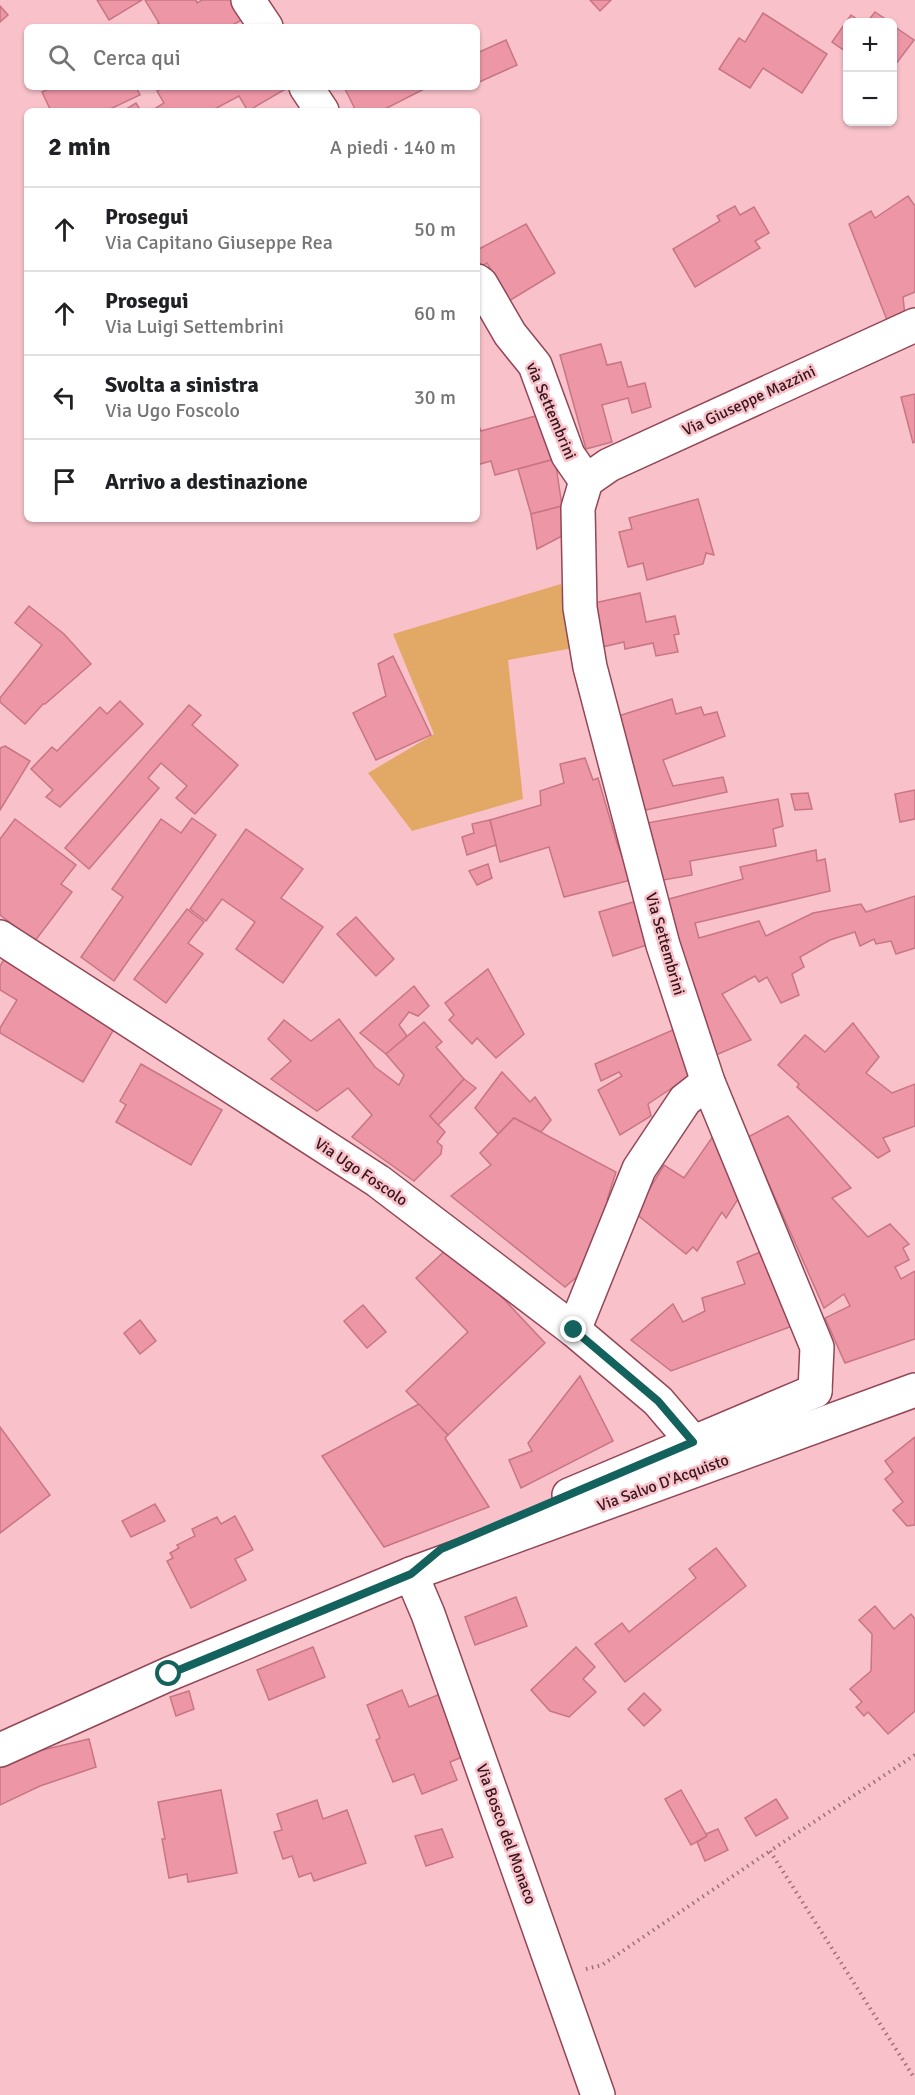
<!DOCTYPE html>
<html lang="it">
<meta charset="utf-8">
<style>
body{margin:0;font-family:Signika,sans-serif;background:#f6f6f6;color:#202124}
.controls{position:absolute;right:18px;top:18px;display:grid;overflow:hidden;border-radius:9px;box-shadow:0 2px 4px #0004}
.controls button{width:54px;height:54px;display:grid;place-items:center;padding:0;border:0;border-bottom:2px solid #e0e0e0;background:#fff;color:#202124;font:30px sans-serif}
.stop{position:absolute;width:18px;height:18px;margin:-14px;border:4px solid #14625d;border-radius:50%;background:#fff}
.stop.end{background:#14625d;border-color:#fff;box-shadow:0 2px 6px #0008}
.list{margin:0;padding:0;list-style:none}
h2{display:flex;justify-content:space-between;align-items:center;height:78px;margin:0;padding:0 24px;font-size:26px}
h2 small{font-size:20px;font-weight:400;color:#757577}
.list li{display:grid;grid-template-columns:39px 1fr auto;gap:18px;align-items:center;box-sizing:border-box;height:84px;padding:0 24px;border-top:2px solid #e0e0e0}
.list b{display:block;font-size:22px;white-space:nowrap}
.list p{margin:0;font-size:20px;white-space:nowrap;color:#757577}
.list em{font-size:20px;font-style:normal;color:#757577}
.icon{flex:none;width:33px;height:33px;fill:none;stroke:currentColor;stroke-width:2;stroke-linecap:round;stroke-linejoin:round}
.map{position:relative;flex:none;width:915px;height:2095px;overflow:hidden}
.search{position:absolute;background:#fff;box-shadow:0 2px 4px #0004;left:24px;top:24px;width:456px;height:66px;display:flex;align-items:center;gap:15px;box-sizing:border-box;padding:0 21px;border-radius:9px;color:#757577;font-size:22px}
.panel{position:absolute;background:#fff;box-shadow:0 2px 4px #0004;left:24px;top:108px;width:456px;height:414px;border-radius:9px}
.map>svg:first-child{display:block}
.green{fill:#e1a866}
.building{fill:#ed97a6;stroke:#c87584;stroke-width:1.5}
.lines{fill:none;stroke-linecap:round;stroke-linejoin:round}
.minor-casing{stroke:#934656;stroke-width:36}
.path{stroke:#9c6f77;stroke-width:4;stroke-dasharray:1.5 4.5;stroke-linecap:butt}
.minor{stroke:#fff;stroke-width:33}
.route{stroke:#14625d;stroke-width:8}
.labels{text-anchor:middle;dominant-baseline:central;stroke-width:5;stroke-linejoin:round;paint-order:stroke}
.street-label{font-size:16px;fill:#37161d;stroke:#f9c2ca}
</style>
<div class="map">
<svg width="915" height="2095" viewBox="0 0 915 2095">
<rect width="100%" height="100%" fill="#f9c2ca"/>
<path class="green" d="M561 584 573 648 508 660 523 799 412 831 368 773 434 734 393 634Z"/>
<g class="building">
<path d="M97 0H142L109 20Z"/>
<path d="M145 0H196L197 3 202 0H237L247 17 229 27H215L213 25 210 27H153L159 23Z"/>
<path d="M590 0H611L600 11Z"/>
<path d="M0 6 8 15 0 22Z"/>
<path d="M875 12 890 22H867Z"/>
<path d="M763 13 827 54 802 93 763 68 750 88 719 69 739 38 745 42Z"/>
<path d="M851 15 861 22H848V53L832 42Z"/>
<path d="M892 25 914 40 892 69Z"/>
<path d="M506 40 517 65 477 83V53Z"/>
<path d="M52 87H136L140 95 106 111H51L42 92Z"/>
<path d="M164 87H289L248 111 239 96 211 111H151L164 103 157 91Z"/>
<path d="M344 87H428L381 111H356Z"/>
<path d="M136 103 141 111H123Z"/>
<path d="M908 196 915 206V292L903 297 905 316 887 320 849 224 871 211 875 218Z"/>
<path d="M735 206 740 215 754 207 769 233 755 241 760 248 695 287 673 249 720 221 717 216Z"/>
<path d="M526 224 555 273 509 301 487 263 477 269V250Z"/>
<path d="M601 344 607 365 621 362 628 387 645 383 651 407 632 413 628 398 602 405 612 442 586 449 560 355Z"/>
<path d="M915 394V442L913 443 901 397Z"/>
<path d="M543 414 555 459 495 475 491 461 477 465V422L481 431Z"/>
<path d="M555 459 562 506 531 514 518 469Z"/>
<path d="M698 499 714 555 706 553 703 564 647 580 643 563 628 567 619 532 632 529 629 518Z"/>
<path d="M562 506 564 535 537 549 531 514Z"/>
<path d="M640 593 646 622 675 616 679 634 674 635 678 652 656 656 653 643 625 649 624 642 594 649 585 605Z"/>
<path d="M29 606 64 634 91 664 45 704H43L25 724 0 702V698L42 645 15 623Z"/>
<path d="M393 656 431 735 376 760 353 713 386 696 378 664Z"/>
<path d="M672 699 676 714 701 707 704 715 717 712 725 736 663 760 673 786 723 777 727 792 641 811 612 718Z"/>
<path d="M120 701 143 724 60 807 46 797 53 790 31 769 52 747 57 751 100 707 107 714Z"/>
<path d="M189 705 201 715 192 725 238 765 195 814 176 798 187 786 161 763 148 778 159 788 89 869 65 848Z"/>
<path d="M5 746 30 761 0 810V748Z"/>
<path d="M585 758 593 780 598 778 617 843 631 880 564 897 549 847 500 862 490 820 541 805 540 791 564 783 560 764Z"/>
<path d="M915 790V819L900 822 895 794Z"/>
<path d="M808 793 812 809 795 810 791 794Z"/>
<path d="M778 799 783 826 773 829 776 846 690 861 692 875 658 881 647 823Z"/>
<path d="M192 818 216 835 114 981 81 957 123 897 112 889 161 819 181 833Z"/>
<path d="M15 819 76 865 61 884 72 892 35 941 0 915V839Z"/>
<path d="M490 820 496 845 467 855 462 837 474 833 472 824Z"/>
<path d="M246 829 303 869 281 898 323 927 283 983 236 949 255 922 222 899 206 921 190 909Z"/>
<path d="M816 850 817 861 825 859 830 891 695 923 699 938 759 921 766 936 813 913 861 904 866 912 915 896V948L896 954 891 941 876 944 874 939 860 946 855 932 830 940 800 957 804 967 792 974 799 995 781 1003 767 977 759 982 755 976 722 994 751 1040 716 1055 665 900 743 879 740 867Z"/>
<path d="M488 864 492 878 477 885 469 871Z"/>
<path d="M640 900 653 943 613 956 599 912Z"/>
<path d="M187 909 204 922 188 943 203 954 166 1003 134 979Z"/>
<path d="M356 917 394 959 376 976 337 934Z"/>
<path d="M5 958 117 1024 83 1082 0 1033V1028L17 1000 0 990V966Z"/>
<path d="M488 969 524 1034 496 1058 477 1038 472 1044 449 1020 454 1015 445 1003Z"/>
<path d="M414 986 429 1006 418 1016 409 1012 399 1025 407 1036 386 1054 360 1033Z"/>
<path d="M339 1019 375 1067 399 1085 404 1075 386 1054 424 1022 442 1042 436 1047 464 1079 430 1116 445 1132 437 1142 442 1146 441 1154 414 1181 352 1137 372 1115 348 1088 317 1111 271 1079 291 1061 268 1039 284 1020 311 1041Z"/>
<path d="M853 1023 879 1057 866 1073 892 1093 915 1084V1126L883 1138 890 1151 878 1158 797 1087 799 1084 778 1065 805 1035 825 1052Z"/>
<path d="M675 1029 690 1076 648 1104 651 1116 620 1135 598 1090 622 1076 619 1072 601 1081 595 1064Z"/>
<path d="M141 1064 222 1110 191 1165 116 1122 126 1105 120 1101Z"/>
<path d="M502 1072 530 1102 535 1097 551 1120 541 1132 514 1118 498 1134 475 1108Z"/>
<path d="M464 1079 476 1088 438 1125 430 1116Z"/>
<path d="M788 1116 851 1188 832 1198 868 1237 890 1224 909 1244 903 1248 909 1260 895 1267 901 1279 915 1271V1339L845 1363 825 1318 850 1306 844 1294 824 1308 748 1137Z"/>
<path d="M514 1118 616 1172 607 1200 615 1206 587 1268 565 1287 451 1196 491 1165 480 1153Z"/>
<path d="M716 1132 740 1196 726 1218 722 1212 697 1251 693 1247 686 1254 635 1213 664 1165 684 1178Z"/>
<path d="M452 1244 545 1343 448 1435 406 1391 468 1332 416 1278Z"/>
<path d="M765 1250 795 1325 671 1371 631 1340 673 1304 683 1322 705 1311 702 1298 745 1284 737 1262Z"/>
<path d="M363 1305 386 1332 367 1348 344 1321Z"/>
<path d="M140 1320 156 1341 140 1354 124 1333Z"/>
<path d="M580 1376 613 1441 521 1488 509 1460 532 1451 528 1443Z"/>
<path d="M419 1404 448 1435 445 1438 489 1507 384 1547 322 1456Z"/>
<path d="M0 1427 50 1495 0 1533Z"/>
<path d="M915 1437V1525L907 1526 893 1510 903 1502 885 1479 893 1472 885 1461Z"/>
<path d="M155 1504 165 1521 131 1537 122 1521Z"/>
<path d="M235 1516 253 1550 235 1559 246 1580 191 1608 167 1561 173 1558 170 1553 179 1548 177 1545 195 1536 192 1529 217 1517 221 1524Z"/>
<path d="M716 1548 746 1586 625 1682 595 1644 622 1623 629 1632 696 1578 689 1569Z"/>
<path d="M516 1597 527 1626 475 1645 465 1617Z"/>
<path d="M875 1606 894 1629 911 1614 915 1619V1711L888 1734 868 1712 864 1716 856 1707 862 1702 850 1689 871 1671 872 1634 859 1620Z"/>
<path d="M313 1647 325 1677 269 1700 257 1670Z"/>
<path d="M576 1647 595 1667 583 1679 596 1692 569 1717 550 1711 531 1690Z"/>
<path d="M402 1690 409 1707 440 1694 465 1756 450 1762 457 1780 422 1794 414 1774 393 1782 376 1740 380 1738 367 1705Z"/>
<path d="M189 1691 194 1709 176 1716 170 1697Z"/>
<path d="M644 1693 661 1710 644 1726 628 1709Z"/>
<path d="M89 1739 96 1767 40 1786 0 1805V1767L26 1754Z"/>
<path d="M221 1790 237 1873 188 1882 187 1874 169 1878 162 1839H165L158 1802Z"/>
<path d="M681 1790 707 1836 691 1845 665 1799Z"/>
<path d="M776 1799 788 1818 756 1836 745 1818Z"/>
<path d="M317 1800 323 1819 347 1810 366 1863 314 1881 311 1873 299 1877 292 1856 283 1859 274 1832 282 1830 277 1814Z"/>
<path d="M442 1829 453 1857 426 1866 415 1836Z"/>
<path d="M718 1829 728 1850 705 1861 697 1842 707 1836 706 1834Z"/>
</g>
<g class="lines">
<defs>
<g id="minor">
<path d="M248 0 266 27"/>
<path d="M306 87 322 111"/>
<path d="M477 281 481 284 510 334 535 365 568 455 586 481"/>
<path d="M586 481 578 508 580 608 590 667 663 945 708 1082 817 1347 815 1391"/>
<path d="M586 481 609 465 915 325"/>
<path d="M0 937 378 1181 574 1330 658 1401 693 1442"/>
<path d="M574 1330 639 1169 685 1100 708 1082"/>
<path d="M569 1495 815 1391"/>
<path d="M411 1574 428 1614 598 2095"/>
<path d="M0 1750 169 1674 411 1574 915 1390"/>
</g>
</defs>
<use href="#minor" class="minor-casing"/>
<g class="path">
<path d="M915 1755 770 1851 915 2079"/>
<path d="M586 1969 602 1965 770 1851"/>
</g>
<use href="#minor" class="minor"/>
</g>
<g class="lines">
<path class="route" d="M169 1674 411 1574 441 1549 693 1442 658 1401 574 1330"/>
</g>
<g class="labels">
<g class="street-label">
<text transform="translate(749 401) rotate(-25)">Via Giuseppe Mazzini</text>
<text transform="translate(551 411) rotate(67)">via Settembrini</text>
<text transform="translate(665 944) rotate(74)">Via Settembrini</text>
<text transform="translate(361 1172) rotate(34)">Via Ugo Foscolo</text>
<text transform="translate(663 1483) rotate(-20)">Via Salvo D'Acquisto</text>
<text transform="translate(506 1834) rotate(70)">Via Bosco del Monaco</text>
</g>
</g>
</svg>
<div class="controls">
<button>+</button>
<button>−</button>
</div>
<div class="stop" style="left:169px;top:1674px"></div>
<div class="stop end" style="left:574px;top:1330px"></div>
<div class="search"><svg class="icon" aria-label="search" viewBox="0 0 24 24"><circle cx="10" cy="10" r="6"/><path d="M15 15l6 6"/></svg>Cerca qui</div>
<section class="panel">
<h2>2 min<small>A piedi · 140 m</small></h2>
<ul class="list">
<li><svg class="icon" aria-label="ahead" viewBox="0 0 24 24"><path d="M12 20V5M6 11l6-6 6 6"/></svg><div><b>Prosegui</b><p>Via Capitano Giuseppe Rea</p></div><em>50 m</em></li>
<li><svg class="icon" aria-label="ahead" viewBox="0 0 24 24"><path d="M12 20V5M6 11l6-6 6 6"/></svg><div><b>Prosegui</b><p>Via Luigi Settembrini</p></div><em>60 m</em></li>
<li><svg class="icon" aria-label="left" viewBox="0 0 24 24"><path d="M17 20v-9H6M10 6l-5 5 5 5"/></svg><div><b>Svolta a sinistra</b><p>Via Ugo Foscolo</p></div><em>30 m</em></li>
<li><svg class="icon" aria-label="arrive" viewBox="0 0 24 24"><path d="M6 21V4h12l-3 4 3 4H6"/></svg><div><b>Arrivo a destinazione</b></div></li>
</ul>
</section>
</div>
